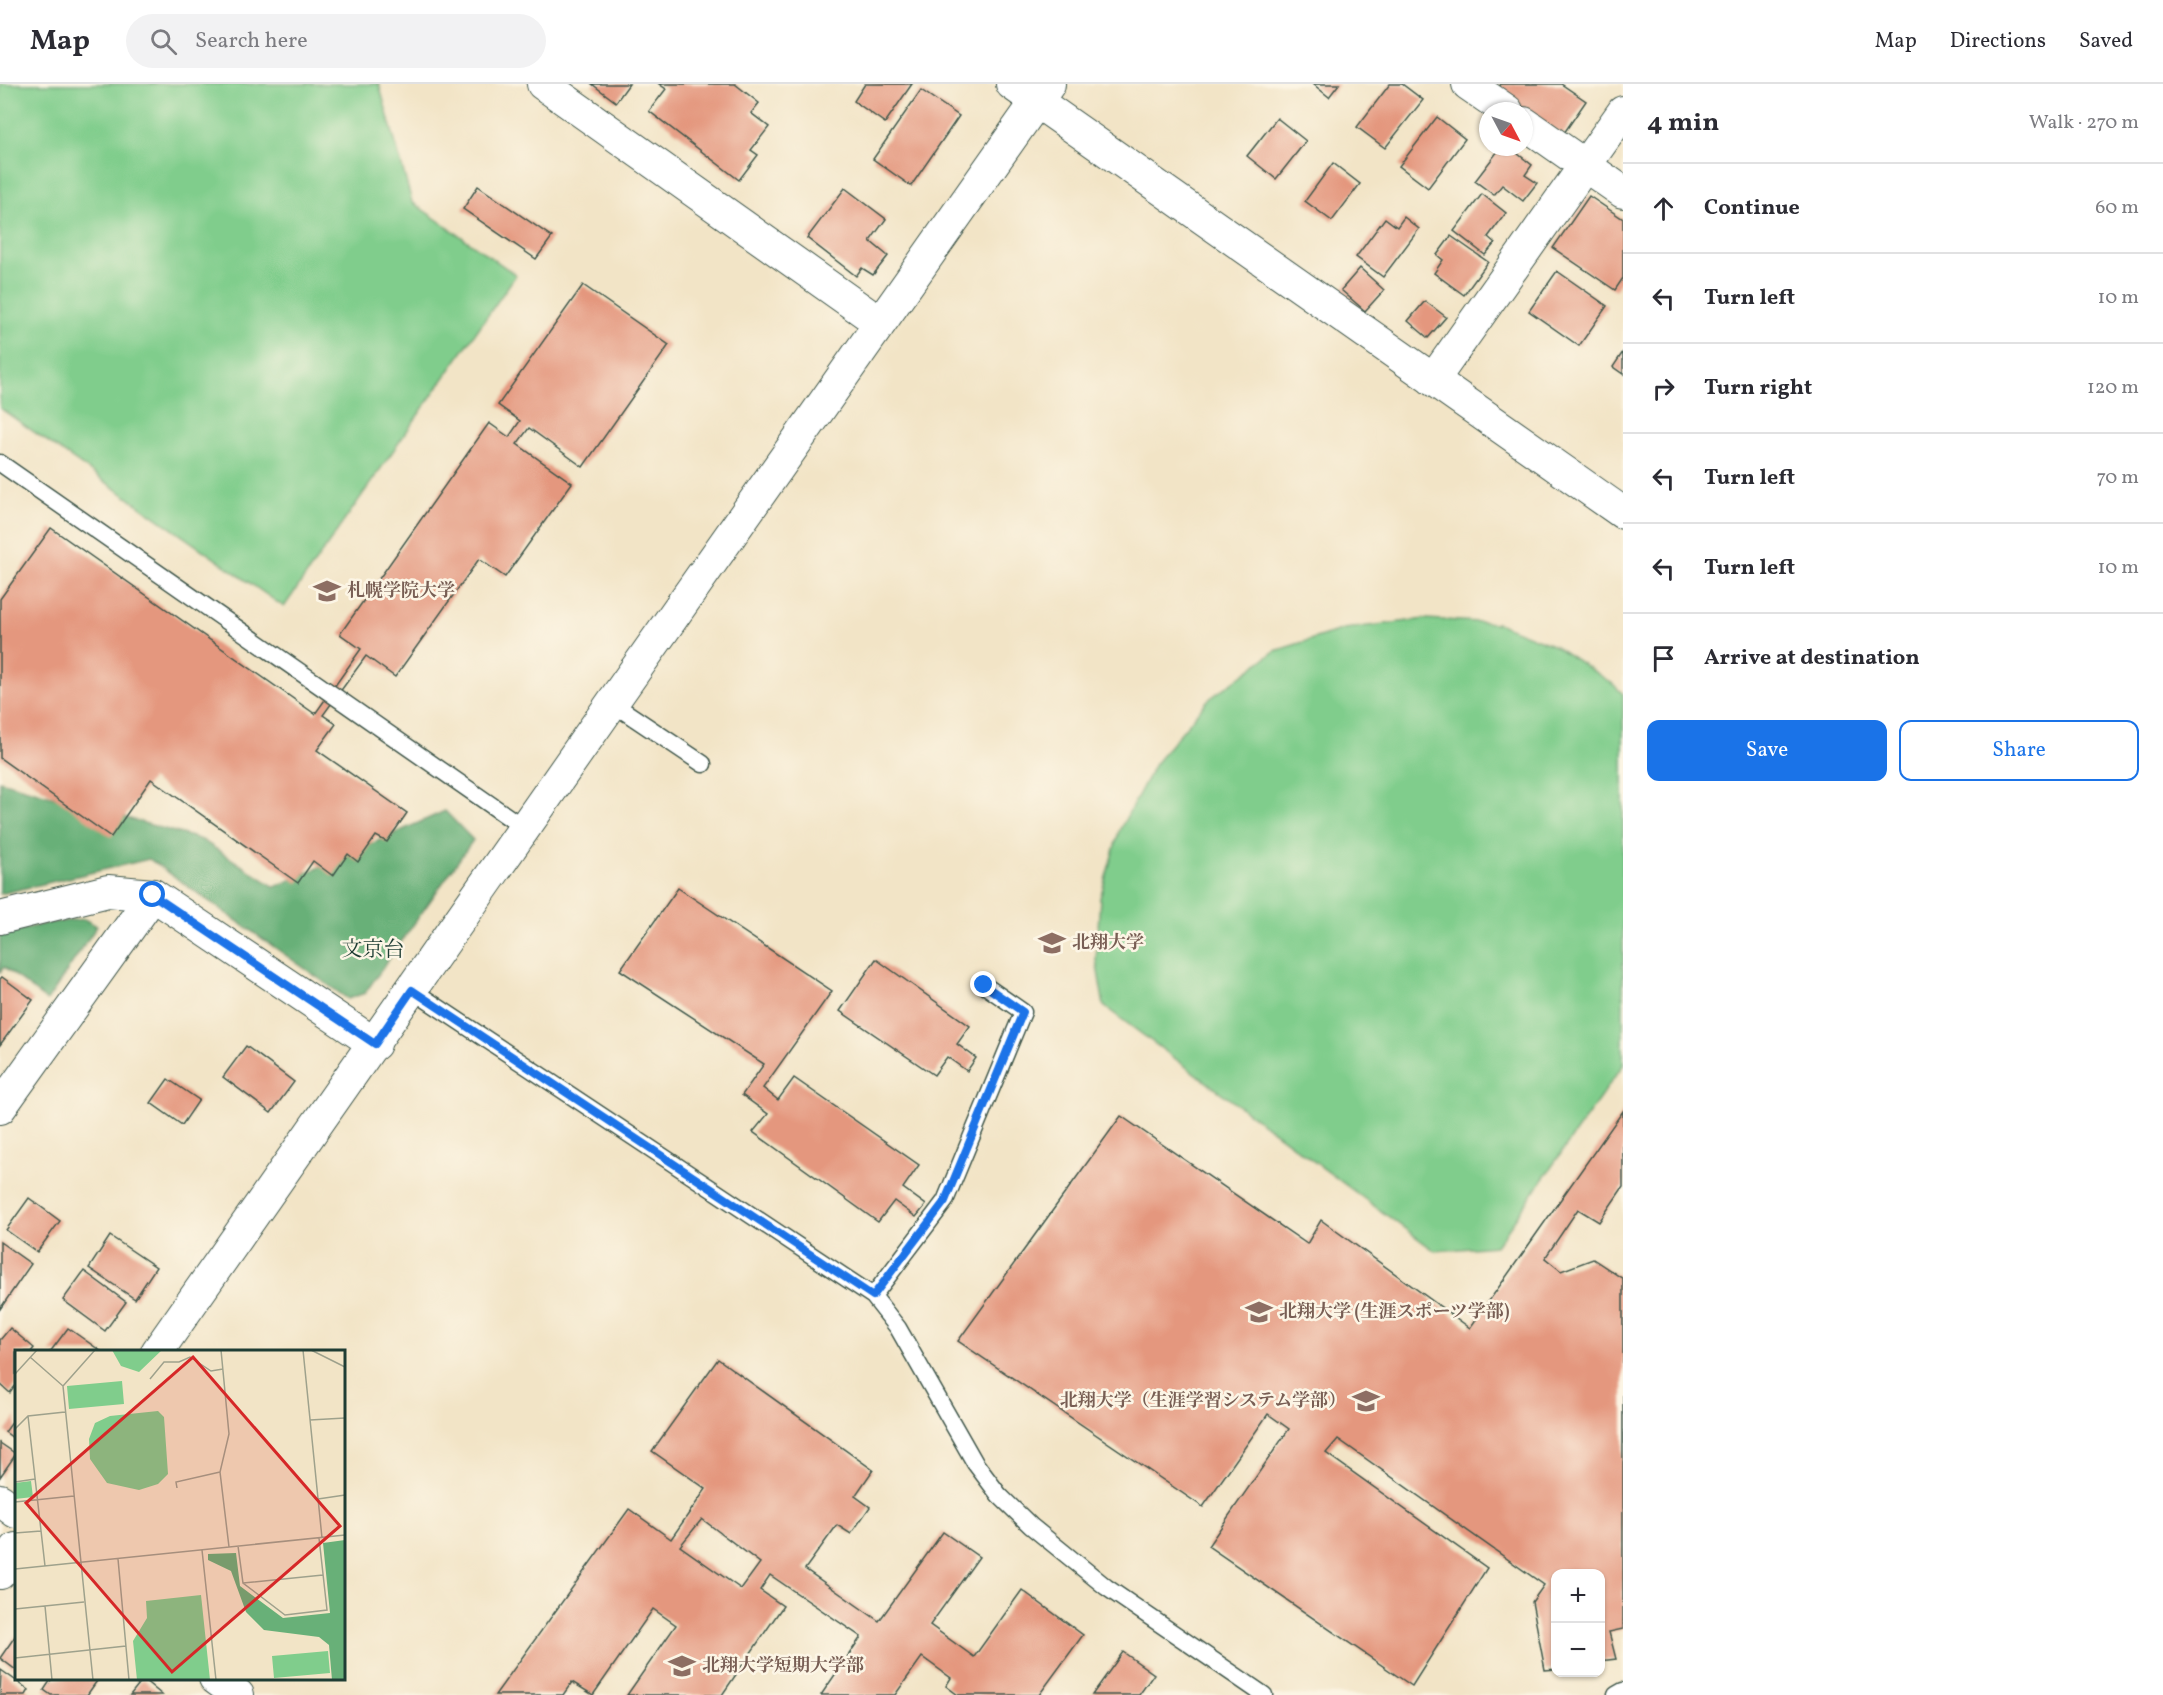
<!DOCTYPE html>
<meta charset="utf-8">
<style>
body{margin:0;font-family:Vollkorn,"Noto Serif JP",serif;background:#f2f2f3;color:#2b2b33}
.controls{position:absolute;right:18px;bottom:18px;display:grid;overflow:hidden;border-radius:12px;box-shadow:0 2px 4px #0004}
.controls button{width:54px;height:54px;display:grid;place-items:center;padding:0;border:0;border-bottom:2px solid #e1e1e2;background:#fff;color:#2b2b33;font:30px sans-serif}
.compass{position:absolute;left:1479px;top:18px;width:54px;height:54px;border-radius:50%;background:#fff;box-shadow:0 2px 4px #0004;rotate:131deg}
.stop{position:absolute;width:18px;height:18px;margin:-14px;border:4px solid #1a73e8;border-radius:50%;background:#fff}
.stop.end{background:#1a73e8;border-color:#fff;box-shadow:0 2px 6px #0008}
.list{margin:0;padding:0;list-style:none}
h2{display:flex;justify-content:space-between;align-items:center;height:78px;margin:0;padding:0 24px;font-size:26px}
h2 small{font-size:20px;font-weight:400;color:#7c7c81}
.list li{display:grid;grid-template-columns:39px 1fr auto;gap:18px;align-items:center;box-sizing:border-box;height:90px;padding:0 24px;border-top:2px solid #e1e1e2}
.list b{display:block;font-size:22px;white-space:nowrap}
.list em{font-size:20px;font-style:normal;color:#7c7c81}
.actions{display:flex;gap:12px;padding:18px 24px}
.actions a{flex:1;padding:14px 0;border:2px solid #1a73e8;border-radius:12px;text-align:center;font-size:21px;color:#1a73e8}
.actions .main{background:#1a73e8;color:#fff}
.icon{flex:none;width:33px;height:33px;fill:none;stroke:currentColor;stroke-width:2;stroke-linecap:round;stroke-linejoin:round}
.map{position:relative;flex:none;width:1623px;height:1611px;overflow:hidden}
header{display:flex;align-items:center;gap:36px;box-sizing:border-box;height:84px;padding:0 30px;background:#fff;border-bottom:2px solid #e1e1e2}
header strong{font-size:28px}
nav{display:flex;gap:33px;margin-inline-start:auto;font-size:21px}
.search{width:420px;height:54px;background:#f2f2f3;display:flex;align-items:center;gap:15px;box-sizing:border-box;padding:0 21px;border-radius:33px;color:#7c7c81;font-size:22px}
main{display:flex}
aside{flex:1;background:#fff}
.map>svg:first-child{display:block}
.green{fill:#80cd8c;stroke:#508560;stroke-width:1.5}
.forest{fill:#68b078;stroke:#447656;stroke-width:1.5}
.building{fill:#e4977e;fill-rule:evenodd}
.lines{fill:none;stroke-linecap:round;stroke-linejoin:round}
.lane-casing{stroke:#3f564a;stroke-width:19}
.street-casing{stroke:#3f564a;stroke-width:34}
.lane{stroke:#fff;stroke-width:16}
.street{stroke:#fff;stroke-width:32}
.route{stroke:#1a73e8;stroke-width:8}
.labels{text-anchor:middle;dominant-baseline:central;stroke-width:5;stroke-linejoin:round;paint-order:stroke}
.education-label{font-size:18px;font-weight:bold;fill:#785e54;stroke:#fcf5e5;text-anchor:start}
.quarter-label{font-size:21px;fill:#1f3d34;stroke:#fcf5e5}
.inset-road{fill:none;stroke:#9ea18c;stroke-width:1.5}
.view{fill:#d62828;fill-opacity:0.15;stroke:#d62828;stroke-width:3}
.inset-edge{fill:none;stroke:#1f3d34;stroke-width:3}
</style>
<header>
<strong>Map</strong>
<div class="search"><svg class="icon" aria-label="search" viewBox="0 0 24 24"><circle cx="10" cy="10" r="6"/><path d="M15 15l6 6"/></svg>Search here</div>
<nav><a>Map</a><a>Directions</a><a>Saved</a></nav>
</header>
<main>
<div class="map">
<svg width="1623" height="1611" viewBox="0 0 1623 1611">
<rect width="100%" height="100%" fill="#fcf5e5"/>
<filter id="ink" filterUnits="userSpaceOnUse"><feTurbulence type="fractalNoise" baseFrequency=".0167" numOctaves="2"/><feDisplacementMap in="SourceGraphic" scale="12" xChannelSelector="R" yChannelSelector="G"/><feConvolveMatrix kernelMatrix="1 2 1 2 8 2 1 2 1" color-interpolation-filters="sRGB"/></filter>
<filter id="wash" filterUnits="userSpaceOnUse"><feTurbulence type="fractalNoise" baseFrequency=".008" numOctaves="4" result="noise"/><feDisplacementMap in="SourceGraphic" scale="24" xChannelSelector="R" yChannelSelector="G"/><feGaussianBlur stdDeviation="1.35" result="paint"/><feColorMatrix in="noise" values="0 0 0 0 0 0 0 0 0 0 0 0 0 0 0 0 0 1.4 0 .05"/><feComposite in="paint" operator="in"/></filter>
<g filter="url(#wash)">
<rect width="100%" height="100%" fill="#f2e4c6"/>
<g class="green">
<path d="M0 0H379L412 118 516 191 284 523 0 324Z"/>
<path d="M1425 535 1497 539 1555 562 1613 600 1623 610V981L1496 1162 1435 1167 1104 922 1096 876 1100 814 1119 747 1155 680 1208 616 1275 567 1344 545Z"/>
</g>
<g class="forest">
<path d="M0 697 202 756 275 803 445 727 473 756 365 909 348 915 149 775 0 810Z"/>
<path d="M84 835 97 842 47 917 4 883 0 888V851L48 839Z"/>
</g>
<g id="blocks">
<g class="building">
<path d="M592 0H629L616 18Z"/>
<path d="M659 0H735L759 19 751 29 769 43 751 66 758 71 739 96 649 27 666 5Z"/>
<path d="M865 0H912L885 39 854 17Z"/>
<path d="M1313 0H1339L1329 13Z"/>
<path d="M1390 0H1402L1423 16 1385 64 1357 43Z"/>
<path d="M1501 0H1561L1586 17 1562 52 1496 8Z"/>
<path d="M921 6 959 32 911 102 873 75Z"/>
<path d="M1437 33 1465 55 1428 104 1399 82Z"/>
<path d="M1277 34 1306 57 1276 95 1247 72Z"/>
<path d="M1501 63H1509L1532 81 1525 91 1537 99 1523 117 1502 101 1494 111 1475 97Z"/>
<path d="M1333 79 1360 100 1332 137 1305 117Z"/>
<path d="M478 102 552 153 536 175 463 125Z"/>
<path d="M845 104 886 135 870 157 888 172 873 191 862 184 856 192 807 154Z"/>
<path d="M1482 110 1506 129 1488 153 1495 159 1485 171 1454 147Z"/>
<path d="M1589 112 1623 135V194L1615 206 1553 164Z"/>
<path d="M1404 133 1419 145 1383 193 1356 173 1385 134 1397 143Z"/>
<path d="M1451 152 1488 178 1464 211 1434 189 1443 176 1437 171Z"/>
<path d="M1360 184 1384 206 1365 227 1341 206Z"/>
<path d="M1557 187 1607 222 1579 262 1529 227Z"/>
<path d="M583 201 669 261 583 383 529 344 517 360 572 399 505 493 479 475 395 593 366 572 323 631 336 640 317 666 407 729 387 758 376 752 358 778 348 770 333 792 313 777 298 799 151 695 111 753 0 674V515L51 444 315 630 361 565 340 550 489 339 509 353 520 337 498 321Z"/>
<path d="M1425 217 1446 233 1428 254 1408 237Z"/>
<path d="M1623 268V290L1613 283Z"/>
<path d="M678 804 832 907 763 1004 778 1016 794 994 919 1081 903 1104 926 1121 916 1133 894 1117 878 1138 753 1048 768 1030 742 1011 764 980 620 886Z"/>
<path d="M876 875 970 942 957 960 976 974 967 987 947 973 934 991 840 927Z"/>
<path d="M2 893 33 916 0 961V895Z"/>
<path d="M246 962 294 998 271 1029 223 993Z"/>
<path d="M168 995 199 1016 182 1041 151 1019Z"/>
<path d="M1623 1027V1103L1599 1138 1578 1125 1545 1174 1561 1187 1593 1175 1623 1195V1545L1609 1548 1616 1575 1600 1577V1490H1556V1585L1545 1586 1532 1518 1544 1501 1338 1355 1326 1369 1487 1484 1412 1602 1208 1462 1289 1345 1268 1330 1203 1423 958 1257 1121 1032 1307 1160 1321 1136 1470 1244Z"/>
<path d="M29 1114 60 1137 37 1168 6 1146Z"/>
<path d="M110 1152 156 1183 135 1215 89 1184Z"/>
<path d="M0 1158 31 1180 0 1225Z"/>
<path d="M84 1187 126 1218 105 1247 63 1216Z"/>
<path d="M10 1244 34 1264 31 1268H16V1301L10 1309 0 1300V1256Z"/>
<path d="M68 1244 102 1268H50Z"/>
<path d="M718 1275 873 1386 855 1412 870 1423 851 1450 837 1441 805 1485 879 1537 943 1448 979 1473 930 1541 974 1573 1022 1506 1083 1551 1039 1611H958L946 1602 951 1594 922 1573 895 1611H821L861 1553 770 1491 760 1506 783 1522 722 1611H627L676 1541 653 1525 593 1611 572 1598 563 1611H495L629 1425 671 1455 706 1405 652 1367ZM702 1435 760 1479 741 1505 680 1462Z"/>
<path d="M16 1333V1356L5 1348Z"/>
<path d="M0 1359 16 1370 0 1393Z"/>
<path d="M16 1551V1586L0 1574Z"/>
<path d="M1123 1568 1154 1590 1139 1611H1092Z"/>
<path d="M1 1586 29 1606 26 1611H0Z"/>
<path d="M52 1594H99L87 1611H51L44 1606Z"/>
<path d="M143 1595 162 1611H130Z"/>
</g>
</g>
</g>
<g filter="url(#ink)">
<use href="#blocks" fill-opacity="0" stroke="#3f564a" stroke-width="1.5"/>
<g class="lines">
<defs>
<g id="lane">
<path d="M0 379 524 744"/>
<path d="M612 619 703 680"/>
<path d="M412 906 873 1212 898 1244 975 1379 999 1411 1031 1442 1106 1503 1264 1611"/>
<path d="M873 1212 945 1117 1023 928 984 901"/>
<path d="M1616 1611 1623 1607"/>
</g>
<g id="street">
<path d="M543 0 880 239"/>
<path d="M1012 0 1623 429"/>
<path d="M1468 0 1507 27"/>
<path d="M1524 39 1623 108"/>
<path d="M1433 296 1623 28"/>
<path d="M0 834 108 807 153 811 375 960"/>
<path d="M0 1024 153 811"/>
<path d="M157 1268 612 619 1049 0"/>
<path d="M0 1416 16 1428"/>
<path d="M0 1489 16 1465"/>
<path d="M215 1594 238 1611"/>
</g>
</defs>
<use href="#lane" class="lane-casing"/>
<use href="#street" class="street-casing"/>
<use href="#lane" class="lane"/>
<use href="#street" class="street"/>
</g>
</g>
<g class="lines" filter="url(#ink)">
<path class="route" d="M153 811 375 960 412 906 873 1212 945 1117 1023 928 984 901"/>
</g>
<defs>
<symbol id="university-bare" viewBox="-9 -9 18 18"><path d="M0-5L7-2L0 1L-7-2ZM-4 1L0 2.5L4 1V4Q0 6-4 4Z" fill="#8d6e63" stroke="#fcf5e5" stroke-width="2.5" paint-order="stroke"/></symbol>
</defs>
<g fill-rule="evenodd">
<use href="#university-bare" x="308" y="488" width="38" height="38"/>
<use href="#university-bare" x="1033" y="840" width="38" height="38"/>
<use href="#university-bare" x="1240" y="1209" width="38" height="38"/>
<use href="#university-bare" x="1347" y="1298" width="38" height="38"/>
<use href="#university-bare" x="663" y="1563" width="38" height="38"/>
</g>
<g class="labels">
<g class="education-label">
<text x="347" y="507">札幌学院大学</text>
<text x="1072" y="859">北翔大学</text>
<text x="1279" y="1228">北翔大学 (生涯スポーツ学部)</text>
<text x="1346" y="1317" text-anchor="end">北翔大学（生涯学習システム学部）</text>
<text x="702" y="1582">北翔大学短期大学部</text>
</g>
<g class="quarter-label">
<text x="373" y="866">文京台</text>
</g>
</g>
<g transform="translate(15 1266)">
<rect width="330" height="330" fill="#f2e4c6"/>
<path d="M97 0H147L124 22 106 16ZM107 31 109 54 54 59 52 36ZM143 61 149 67 153 124 143 134 124 140 92 133 75 109 74 89 80 73 95 66ZM16 131 18 147 0 149V133ZM186 245 195 330H122L118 291 132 268 131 251ZM313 301 315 323 259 328 257 306Z" fill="#80cd8c"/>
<path d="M330 190V330H317L314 295 304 287 249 280 231 262 216 221 193 210V204L221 203 225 236 268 268 315 263 308 193Z" fill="#68b078"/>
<path class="inset-road" d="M206 0 214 84 205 122 214 197M288 0 307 188M296 0 330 17M15 7 48 36 78 330M0 24 22 0M135 29 149 12H164L175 7 196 21 208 19M48 36 80 0M13 66 30 216M295 70 330 68M0 79 13 66 50 62M0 132 20 129M162 138 161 132 205 122M303 149 330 145M0 152 59 146M0 183 26 181M223 196 228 233 270 265 312 260 304 188M187 200 201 330M103 209 114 330M0 219 330 185M228 233 308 225M30 256 37 330M0 259 69 252M0 308 111 296"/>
<path class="view" d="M178 7 325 176 157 322 11 153Z"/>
<rect width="330" height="330" class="inset-edge"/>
</g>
</svg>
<div class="controls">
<button>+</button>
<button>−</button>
</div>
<svg class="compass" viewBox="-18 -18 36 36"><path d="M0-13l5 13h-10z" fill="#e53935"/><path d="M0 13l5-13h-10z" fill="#7c7c81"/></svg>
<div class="stop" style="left:153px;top:811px"></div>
<div class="stop end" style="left:984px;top:901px"></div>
</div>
<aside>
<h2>4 min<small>Walk · 270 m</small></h2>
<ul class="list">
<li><svg class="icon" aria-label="ahead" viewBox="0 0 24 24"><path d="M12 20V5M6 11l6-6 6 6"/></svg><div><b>Continue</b></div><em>60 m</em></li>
<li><svg class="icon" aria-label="left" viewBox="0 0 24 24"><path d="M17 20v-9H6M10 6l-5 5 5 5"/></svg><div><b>Turn left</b></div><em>10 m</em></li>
<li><svg class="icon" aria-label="right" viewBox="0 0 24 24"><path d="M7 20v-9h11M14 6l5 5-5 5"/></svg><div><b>Turn right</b></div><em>120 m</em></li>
<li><svg class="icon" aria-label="left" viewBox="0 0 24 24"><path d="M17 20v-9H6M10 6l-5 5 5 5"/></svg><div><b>Turn left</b></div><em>70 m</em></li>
<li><svg class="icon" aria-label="left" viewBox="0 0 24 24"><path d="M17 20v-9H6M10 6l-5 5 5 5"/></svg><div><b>Turn left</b></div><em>10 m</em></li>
<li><svg class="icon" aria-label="arrive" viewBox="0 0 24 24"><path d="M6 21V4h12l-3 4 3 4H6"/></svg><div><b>Arrive at destination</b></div></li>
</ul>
<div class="actions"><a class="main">Save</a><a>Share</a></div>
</aside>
</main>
